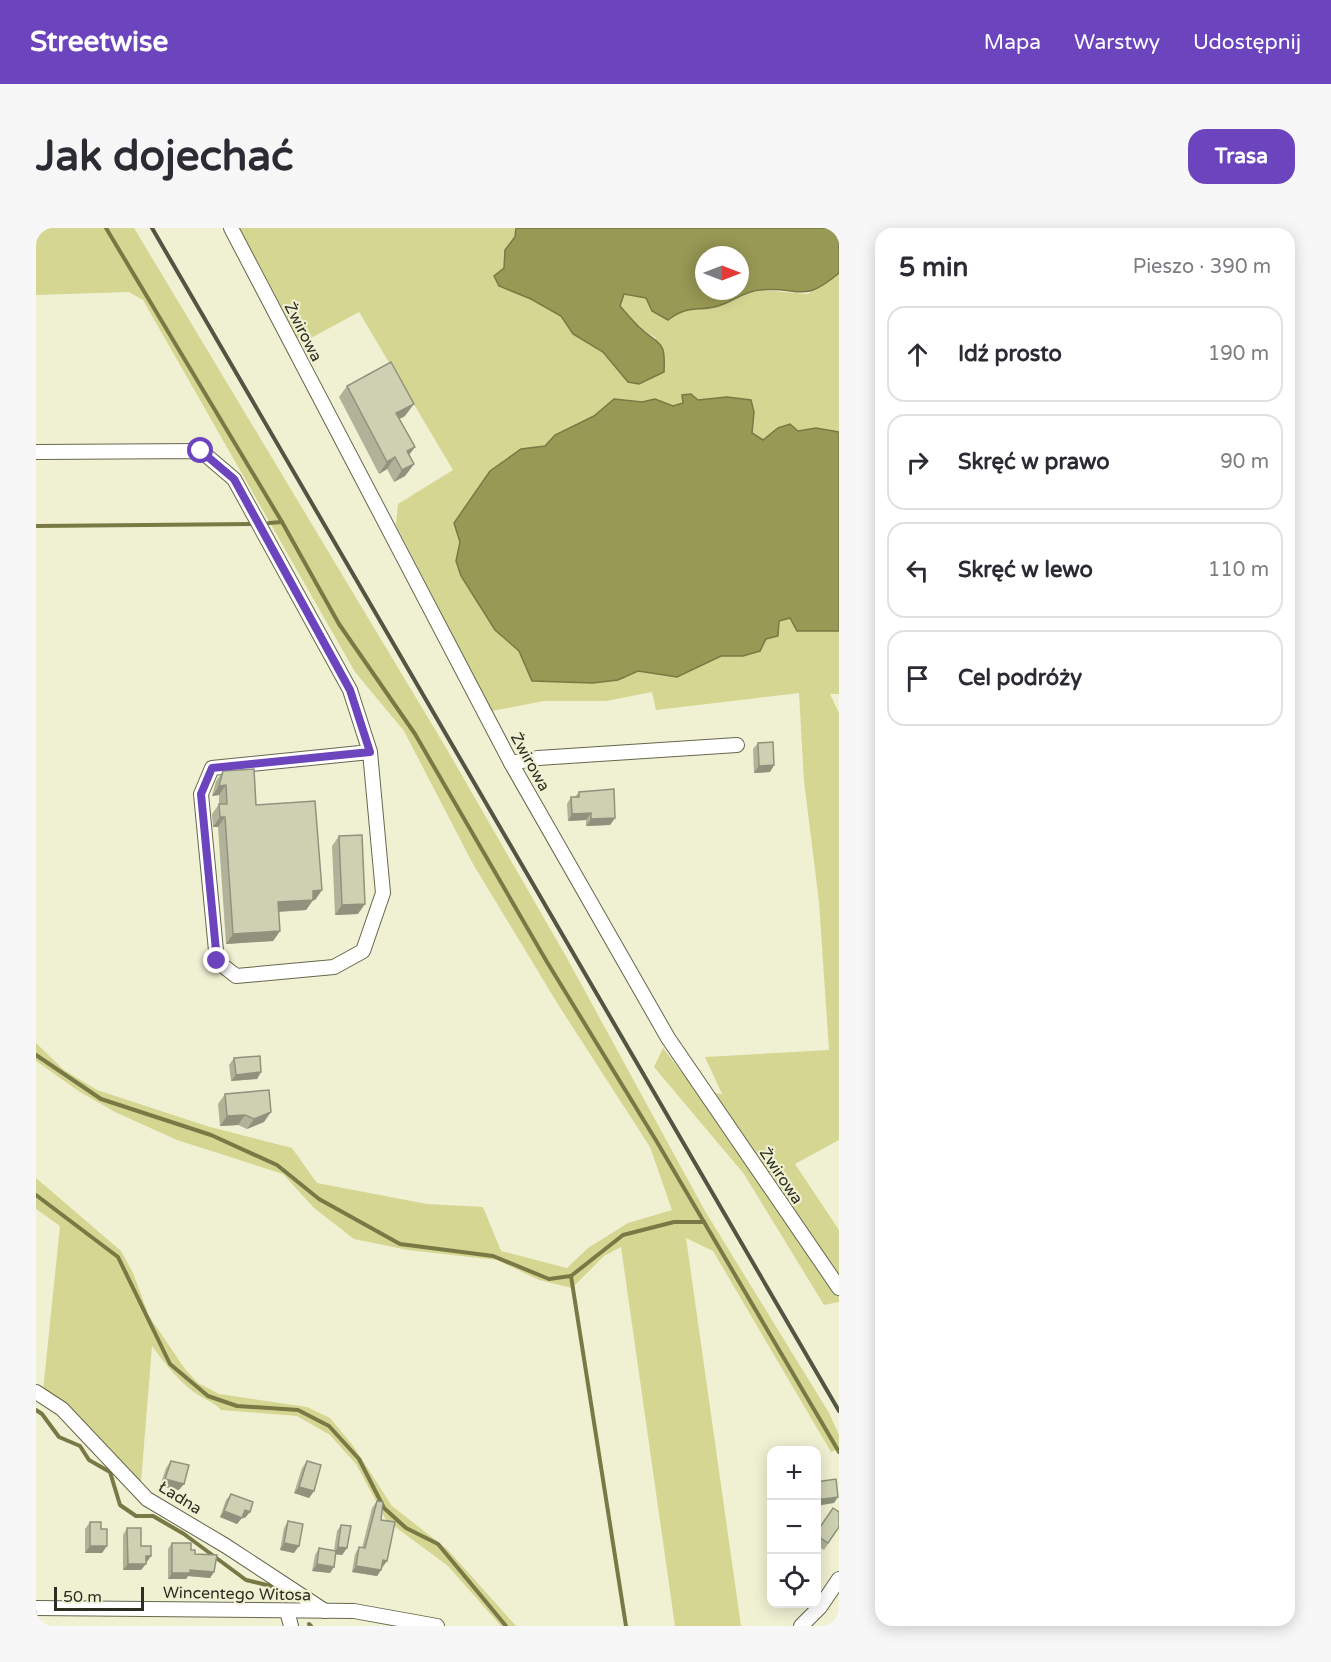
<!DOCTYPE html>
<html lang="pl">
<meta charset="utf-8">
<style>
body{margin:0;font-family:"Varela Round",sans-serif;background:#f7f7f7;color:#2b2b33}
.controls{position:absolute;right:18px;bottom:18px;display:grid;overflow:hidden;border-radius:12px;box-shadow:0 3px 15px #0003}
.controls button{width:54px;height:54px;display:grid;place-items:center;padding:0;border:0;border-bottom:2px solid #e1e1e2;background:#fff;color:#2b2b33;font:30px sans-serif}
.compass{position:absolute;left:659px;top:18px;width:54px;height:54px;border-radius:50%;background:#fff;box-shadow:0 3px 15px #0003;rotate:90deg}
.scale{position:absolute;left:18px;bottom:15px;width:90px;box-sizing:border-box;padding-left:6px;border:3px solid #2d2e22;border-top:0;font-size:16px;line-height:21px;white-space:nowrap;color:#2d2e22;-webkit-text-stroke:4px #f0f1d3;paint-order:stroke}
.stop{position:absolute;width:18px;height:18px;margin:-14px;border:4px solid #6c45be;border-radius:50%;background:#fff}
.stop.end{background:#6c45be;border-color:#fff;box-shadow:0 2px 6px #0008}
.list{margin:0;padding:0;list-style:none}
h2{display:flex;justify-content:space-between;align-items:center;height:78px;margin:0;padding:0 24px;font-size:26px}
h2 small{font-size:20px;font-weight:400;color:#7c7c81}
.list li{display:grid;grid-template-columns:39px 1fr auto;gap:18px;align-items:center;box-sizing:border-box;height:96px;margin:0 12px 12px;padding:0 12px;border:2px solid #e1e1e2;border-radius:18px}
.list b{display:block;font-size:22px;white-space:nowrap}
.list em{font-size:20px;font-style:normal;color:#7c7c81}
.icon{flex:none;width:33px;height:33px;fill:none;stroke:currentColor;stroke-width:2;stroke-linecap:round;stroke-linejoin:round}
.map{position:relative;flex:none;width:803px;height:1398px;overflow:hidden;border-radius:18px}
header{display:flex;align-items:center;gap:36px;box-sizing:border-box;height:84px;padding:0 30px;background:#6c45be;color:#fff}
header strong{font-size:28px}
nav{display:flex;gap:33px;margin-inline-start:auto;font-size:21px}
.intro{display:flex;align-items:center;justify-content:space-between;box-sizing:border-box;height:144px;padding:0 36px}
h1{margin:0;font-size:42px}
.button{padding:15px 27px;border-radius:18px;background:#6c45be;color:#fff;font-size:21px;font-weight:700}
main{display:flex;gap:36px;padding:0 36px}
aside{flex:1;background:#fff;border-radius:18px;box-shadow:0 3px 15px #0003}
.map>svg:first-child{display:block}
.green{fill:#d5d692}
.water{fill:#989954;stroke:#787945;stroke-width:1.5;fill-rule:evenodd}
.lines{fill:none;stroke-linecap:round;stroke-linejoin:round}
.stream{stroke:#787945;stroke-width:4}
.minor-casing{stroke:#66674c;stroke-width:16}
.minor{stroke:#fff;stroke-width:14}
.rail{stroke:#535444;stroke-width:4}
.wall{fill:#b1b399}
.shaded-wall{fill:#90927d}
.building{fill:#ced0b2;stroke:#90927d;stroke-width:1.5}
.route{stroke:#6c45be;stroke-width:8}
.labels{text-anchor:middle;dominant-baseline:central;stroke-width:4.5;stroke-linejoin:round;paint-order:stroke}
.street-label{font-size:16px;fill:#2d2e22;stroke:#f0f1d3}
</style>
<header>
<strong>Streetwise</strong>
<nav><a>Mapa</a><a>Warstwy</a><a>Udostępnij</a></nav>
</header>
<div class="intro"><h1>Jak dojechać</h1><a class="button">Trasa</a></div>
<main>
<div class="map">
<svg width="803" height="1398" viewBox="0 0 803 1398">
<rect width="100%" height="100%" fill="#f0f1d3"/>
<g class="green">
<path d="M0 0H98L409 518 532 732 669 983 793 1185 803 1207V1221L795 1224 677 1023 650 1010 705 1398H639L585 1019 568 1028 536 1060 503 1052 461 1032 372 1022 318 1011 278 980 247 946 141 912 79 884 44 864 0 833V815L28 842 61 862 174 899 256 920 281 955 391 976 447 979 465 1023 531 1040 552 1020 592 995 636 982 614 919 523 778 437 636 368 503 319 444 107 72 93 64 0 67Z"/>
<path d="M201 0H480L479 9 469 22 468 40 495 71 525 88 537 106 567 124 592 154 620 110 605 101 583 77 588 66 610 70 616 83 685 78 701 68 725 62 772 66 803 45V204L780 200 762 203 742 200 727 212 716 205 718 184 691 169 662 172 655 166 646 167 647 175 637 178 619 171 606 174 578 171 558 188 519 207 509 218 485 221 439 267 418 296 424 314 420 333 425 348 459 402 483 423 496 453 557 455 583 452 602 443 641 449 685 428 707 427 730 411 743 393 754 390 761 403H803V466H794L803 485V912L759 936 803 1002V1074L788 1077 708 946 618 839 627 820 660 863 686 866 669 829 793 822 783 674 768 553 763 465 620 482 616 464 570 473H508L456 483 360 297 362 276 417 242 323 84 262 117Z"/>
<path d="M0 950 85 1023 97 1045 113 1088 149 1141 162 1155 183 1166 271 1179 294 1190 318 1219 356 1278 411 1321 480 1398H465L412 1338 350 1292 320 1236 294 1207 261 1188 185 1182C176 1172 164 1170 154 1161 139 1149 127 1133 116 1118L105 1254 7 1163 24 998 0 981Z"/>
</g>
<g class="water">
<path d="M480 0H803V45C765 77 765 58 724 62 709 63 699 72 685 77 664 85 654 75 632 92L616 83 610 70 588 66 584 78C590 85 596 92 603 99 623 118 630 110 628 144L603 156 592 154 567 124 537 106 525 88 495 71 463 58 458 48 468 40 469 22 479 9ZM668 27H704V63H668Z"/>
<path d="M655 166 662 172 691 169 715 172 718 184 716 205 727 212 742 200 754 196 762 203 780 200 803 204V403H761L754 390 743 393 742 408 730 411 724 423 707 428H685L641 449 602 443 582 452 557 455 496 453 483 423 459 402 425 348 420 333 424 314 418 295 454 243 485 221 509 218 519 207 558 188 578 171 606 174 619 171 637 178 647 175 646 167Z"/>
</g>
<g class="lines">
<g class="stream">
<path d="M70 0 246 294 303 396 379 506 511 734 621 914 803 1224"/>
<path d="M233 295 246 294"/>
<path d="M0 298 216 296"/>
<path d="M0 827 65 871 175 907 241 937 283 971 364 1016 457 1028 513 1051 535 1048 587 1007 638 994H668"/>
<path d="M0 967 82 1029 134 1136 172 1168 201 1178 262 1182 293 1198 323 1231 348 1280 370 1300 402 1316 470 1398"/>
<path d="M535 1048 590 1398"/>
<path d="M0 1182 6 1186 23 1209 44 1218 53 1232 74 1244 84 1277 100 1288H117L148 1306 210 1352 235 1358 255 1368"/>
<path d="M273 1396 275 1398"/>
</g>
<defs>
<g id="minor">
<path d="M195 0 475 535 632 810 803 1060"/>
<path d="M0 224 165 223 198 251 314 462 334 524 347 665 327 723 298 739 200 748 181 733 165 566 176 540 334 524"/>
<path d="M475 535 502 530 701 517"/>
<path d="M0 1164 26 1181 111 1271 190 1318 289 1383"/>
<path d="M0 1380 318 1383 401 1398"/>
<path d="M251 1383 255 1398"/>
<path d="M765 1398 784 1379 803 1351"/>
</g>
</defs>
<use href="#minor" class="minor-casing"/>
<use href="#minor" class="minor"/>
<path class="rail" d="M116 0 803 1183"/>
</g>
<g class="wall">
<path d="M311 158 369 188 363 191 373 227 378 236 369 248 358 254 351 241 343 246 303 169Z"/>
<path d="M722 515 738 537 734 544 718 545 717 521Z"/>
<path d="M187 543 220 577 286 662 279 672H277L270 682 243 684 244 703 237 713 190 716 182 599H177L176 586 183 576V567L176 568 180 553Z"/>
<path d="M543 564 579 590 574 597 550 598V592L532 593 531 576 535 569H539Z"/>
<path d="M303 608 322 686 299 687 296 618Z"/>
<path d="M198 830 225 844 221 851 195 853 193 837Z"/>
<path d="M189 866 228 894 211 901 202 897 184 898 182 876Z"/>
<path d="M135 1233 143 1262 124 1258 130 1240Z"/>
<path d="M271 1233 278 1263 273 1270 258 1265 266 1240Z"/>
<path d="M195 1266 209 1290 206 1289 201 1296 184 1289 190 1272Z"/>
<path d="M341 1273 345 1292 346 1340 341 1348 316 1344 319 1326 323 1319 326 1320 336 1280Z"/>
<path d="M252 1293 258 1325 244 1322 248 1300Z"/>
<path d="M54 1294 66 1325H49V1301Z"/>
<path d="M305 1297 311 1320 306 1327 300 1326 294 1345 276 1343 279 1327 283 1320 298 1322 301 1303Z"/>
<path d="M803 1299 788 1322 780 1317V1305Z"/>
<path d="M91 1300 105 1318 115 1328 105 1342H87V1307Z"/>
<path d="M136 1315 155 1322 159 1326 178 1344 174 1350 152 1348 150 1351H132V1321Z"/>
</g>
<g class="shaded-wall">
<path d="M378 176 369 188 352 197 360 185Z"/>
<path d="M379 219 370 231 371 223Z"/>
<path d="M359 229 351 241 343 246 351 234Z"/>
<path d="M378 236 369 248 358 254 366 242Z"/>
<path d="M738 537 734 544 718 545 723 538Z"/>
<path d="M190 557 183 567 176 568 183 558Z"/>
<path d="M555 585 550 592 532 593 536 586Z"/>
<path d="M184 589H189L182 599H177Z"/>
<path d="M579 590 574 597 550 598 555 591Z"/>
<path d="M286 662 279 672H277L270 682 235 684 242 674 277 663Z"/>
<path d="M329 676 322 686 299 687 306 677Z"/>
<path d="M244 703 237 713 190 716 197 706Z"/>
<path d="M225 844 221 851 195 853 200 847Z"/>
<path d="M235 884 228 894 211 901 218 891Z"/>
<path d="M209 887 202 897 184 898 191 888Z"/>
<path d="M129 1251 148 1256 143 1262 124 1258Z"/>
<path d="M263 1259 278 1263 273 1270 258 1265Z"/>
<path d="M802 1269 798 1275 780 1278V1272Z"/>
<path d="M209 1282 214 1284 209 1290 204 1288Z"/>
<path d="M188 1283 206 1290 201 1296 184 1289Z"/>
<path d="M248 1315 263 1318 258 1325 244 1322Z"/>
<path d="M54 1318H71L66 1325H49Z"/>
<path d="M302 1319 311 1320 306 1327 297 1326Z"/>
<path d="M110 1328H115L110 1335Z"/>
<path d="M347 1332 351 1333 346 1340Z"/>
<path d="M92 1336H110L105 1342H87Z"/>
<path d="M281 1336 298 1339 294 1345 276 1343Z"/>
<path d="M320 1338 345 1342 341 1348 316 1344Z"/>
<path d="M154 1342 178 1344 174 1350 152 1348 150 1351H132L136 1345Z"/>
</g>
<g class="building">
<path d="M355 134 378 176 360 185 379 219 371 223 378 236 366 242 359 229 351 234 311 158Z"/>
<path d="M737 514 738 537 723 538 722 515Z"/>
<path d="M218 541 220 577 279 573 286 662 277 663V672L242 674 244 703 197 706 189 589H184L183 576H191L190 557 183 558 187 543Z"/>
<path d="M578 561 579 590 555 591V585L536 586 535 569H543V564Z"/>
<path d="M326 607 329 676 306 677 303 608Z"/>
<path d="M224 828 225 844 200 847 198 830Z"/>
<path d="M233 862 235 884 218 891 209 887 191 888 189 866Z"/>
<path d="M135 1233 153 1237 148 1256 129 1251Z"/>
<path d="M271 1233 285 1237 278 1263 263 1259Z"/>
<path d="M800 1251 802 1269 780 1272V1254Z"/>
<path d="M195 1266 217 1274 214 1284 209 1282 206 1290 188 1283Z"/>
<path d="M341 1273 347 1274 345 1292 359 1294 351 1333 347 1332 345 1342 320 1338 323 1319 329 1320Z"/>
<path d="M797 1280 803 1284V1299L792 1315 780 1307V1305Z"/>
<path d="M252 1293 267 1296 263 1318 248 1315Z"/>
<path d="M54 1294H65V1301H71V1318H54Z"/>
<path d="M305 1297 315 1298 311 1320 302 1319Z"/>
<path d="M91 1300H105V1318H115V1328H110V1336H92Z"/>
<path d="M136 1315H155V1322H159V1326L181 1327 178 1344 154 1342V1345H136Z"/>
<path d="M283 1320 300 1323 298 1339 281 1336Z"/>
</g>
<g class="lines">
<path class="route" d="M165 223 198 251 314 462 334 524 176 540 165 566 181 733"/>
</g>
<g class="labels">
<g class="street-label">
<text transform="translate(267 104) rotate(63)">Żwirowa</text>
<text transform="translate(494 534) rotate(61)">Żwirowa</text>
<text transform="translate(745 948) rotate(56)">Żwirowa</text>
<text transform="translate(144 1270) rotate(32)">Ładna</text>
<text transform="translate(201 1366) rotate(1)">Wincentego Witosa</text>
</g>
</g>
</svg>
<div class="controls">
<button>+</button>
<button>−</button>
<button><svg class="icon" aria-label="locate" viewBox="0 0 24 24"><circle cx="12" cy="12" r="6"/><path d="M12 2v4M12 18v4M2 12h4M18 12h4"/></svg></button>
</div>
<svg class="compass" viewBox="-18 -18 36 36"><path d="M0-13l5 13h-10z" fill="#e53935"/><path d="M0 13l5-13h-10z" fill="#7c7c81"/></svg>
<div class="scale">50 m</div>
<div class="stop" style="left:165px;top:223px"></div>
<div class="stop end" style="left:181px;top:733px"></div>
</div>
<aside>
<h2>5 min<small>Pieszo · 390 m</small></h2>
<ul class="list">
<li><svg class="icon" aria-label="ahead" viewBox="0 0 24 24"><path d="M12 20V5M6 11l6-6 6 6"/></svg><div><b>Idź prosto</b></div><em>190 m</em></li>
<li><svg class="icon" aria-label="right" viewBox="0 0 24 24"><path d="M7 20v-9h11M14 6l5 5-5 5"/></svg><div><b>Skręć w prawo</b></div><em>90 m</em></li>
<li><svg class="icon" aria-label="left" viewBox="0 0 24 24"><path d="M17 20v-9H6M10 6l-5 5 5 5"/></svg><div><b>Skręć w lewo</b></div><em>110 m</em></li>
<li><svg class="icon" aria-label="arrive" viewBox="0 0 24 24"><path d="M6 21V4h12l-3 4 3 4H6"/></svg><div><b>Cel podróży</b></div></li>
</ul>
</aside>
</main>
